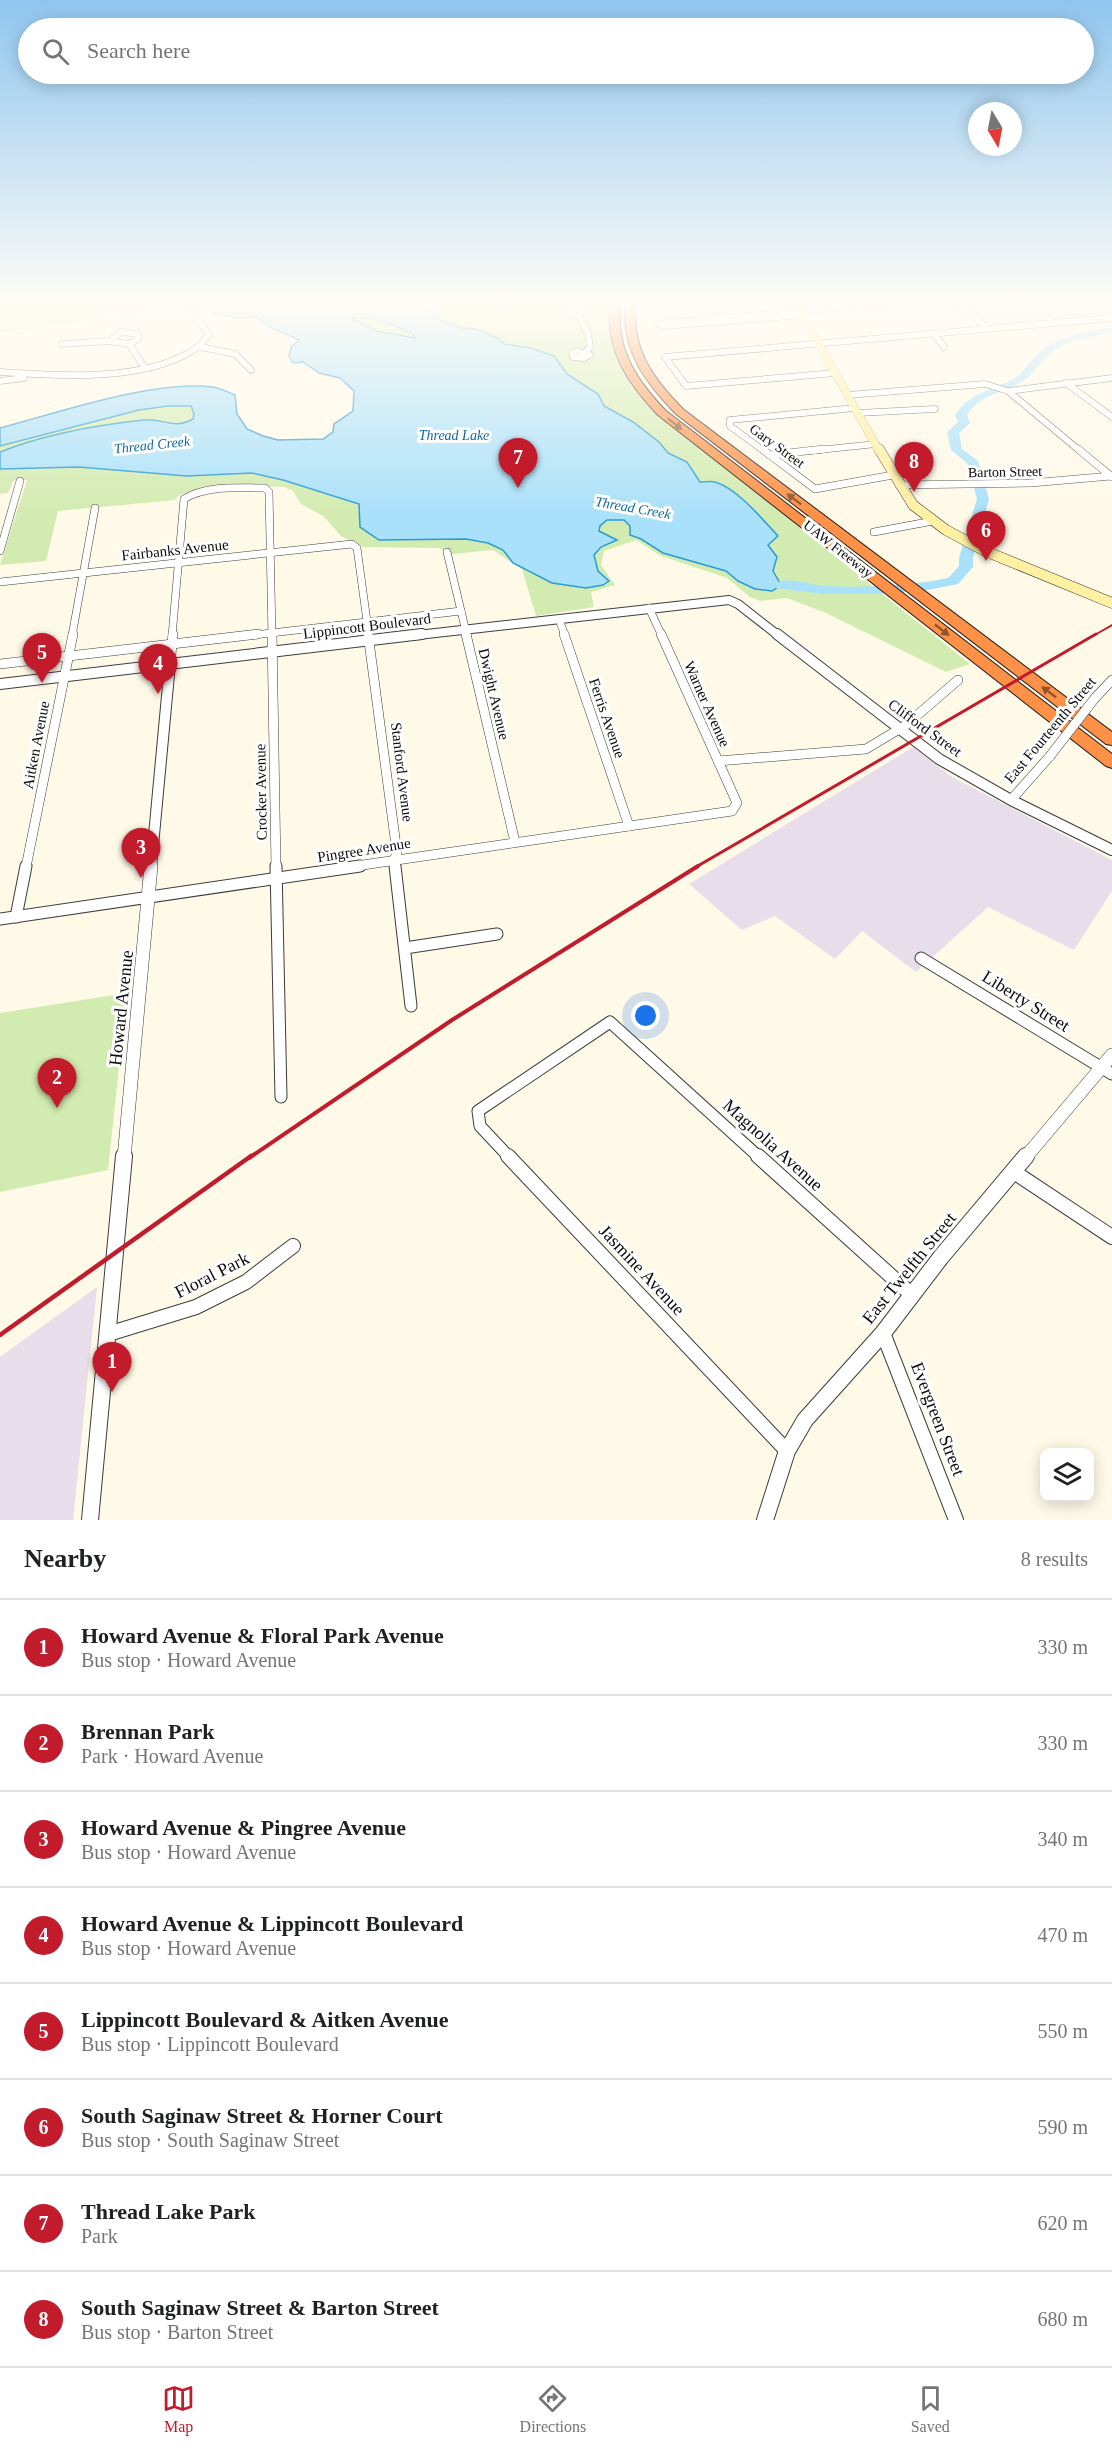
<!DOCTYPE html>
<meta charset="utf-8">
<style>
body{margin:0;font-family:"Times New Roman",serif;background:#f6f6f6;color:#202124}
.controls{position:absolute;right:18px;bottom:18px;display:grid;overflow:hidden;border-radius:12px;box-shadow:0 3px 15px #0003}
.controls button{width:54px;height:54px;display:grid;place-items:center;padding:0;border:0;border-bottom:2px solid #e0e0e0;background:#fff;color:#202124;font:30px sans-serif}
.compass{position:absolute;left:968px;top:102px;width:54px;height:54px;border-radius:50%;background:#fff;box-shadow:0 3px 15px #0003;rotate:170deg}
.you{position:absolute;left:646px;top:1016px;width:21px;height:21px;margin:-15px;border:4px solid #fff;border-radius:50%;background:#1a73e8;box-shadow:0 0 0 9px #1a73e833}
.badge{display:grid;place-items:center;width:39px;height:39px;border-radius:50%;background:#c21b2c;color:#fff;font-size:20px;font-weight:700}
.pin{position:absolute;translate:-50% -50px;filter:drop-shadow(0 2px 3px #0008)}
.pin::after{content:'';position:absolute;top:32px;width:21px;height:18px;background:inherit;clip-path:polygon(0 0,100% 0,50% 100%)}
.list{margin:0;padding:0;list-style:none}
h2{display:flex;justify-content:space-between;align-items:center;height:78px;margin:0;padding:0 24px;font-size:26px}
h2 small{font-size:20px;font-weight:400;color:#757577}
.list li{display:grid;grid-template-columns:39px 1fr auto;gap:18px;align-items:center;box-sizing:border-box;height:96px;padding:0 24px;border-top:2px solid #e0e0e0}
.list b{display:block;font-size:22px;white-space:nowrap}
.list p{margin:0;font-size:20px;white-space:nowrap;color:#757577}
.list em{font-size:20px;font-style:normal;color:#757577}
.icon{flex:none;width:33px;height:33px;fill:none;stroke:currentColor;stroke-width:2;stroke-linecap:round;stroke-linejoin:round}
.map{position:relative;flex:none;width:1112px;height:1520px;overflow:hidden}
.search{position:absolute;background:#fff;box-shadow:0 3px 15px #0003;left:18px;right:18px;top:18px;height:66px;display:flex;align-items:center;gap:15px;box-sizing:border-box;padding:0 21px;border-radius:33px;color:#757577;font-size:22px}
.sheet{height:846px;background:#fff}
nav{display:flex;justify-content:space-around;align-items:center;box-sizing:border-box;height:84px;border-top:2px solid #e0e0e0;background:#fff;font-size:16px;color:#757577}
nav a{display:grid;justify-items:center;gap:3px}
nav .on{color:#c21b2c}
.map>svg:first-child{display:block}
.industrial{fill:#e8ddeb}
.green{fill:#d2ebb0}
.water{fill:#a9e0fa;stroke:#2b9bd5;stroke-width:1.5;fill-rule:evenodd}
.lines{fill:none;stroke-linecap:round;stroke-linejoin:round}
.river{fill:#a9e0fa;fill-rule:evenodd}
.minor-far4-casing{stroke:#3d3d3d;stroke-width:7}
.minor-far3-casing{stroke:#3d3d3d;stroke-width:8}
.minor-far2-casing{stroke:#3d3d3d;stroke-width:10}
.minor-far1-casing{stroke:#3d3d3d;stroke-width:13}
.minor-casing{stroke:#3d3d3d;stroke-width:16}
.tertiary-far3-casing{stroke:#3d3d3d;stroke-width:10}
.tertiary-far2-casing{stroke:#3d3d3d;stroke-width:12}
.tertiary-far1-casing{stroke:#3d3d3d;stroke-width:14}
.tertiary-casing{stroke:#3d3d3d;stroke-width:18}
.secondary-far1-casing{stroke:#2c2c2c;stroke-width:8}
.secondary-casing{stroke:#2c2c2c;stroke-width:11}
.motorway-casing{stroke:#1b1b1b;stroke-width:2}
.minor-far4{stroke:#fff;stroke-width:6}
.minor-far3{stroke:#fff;stroke-width:7}
.minor-far2{stroke:#fff;stroke-width:9}
.minor-far1{stroke:#fff;stroke-width:11}
.minor{stroke:#fff;stroke-width:14}
.tertiary-far3{stroke:#fff;stroke-width:8}
.tertiary-far2{stroke:#fff;stroke-width:10}
.tertiary-far1{stroke:#fff;stroke-width:13}
.tertiary{stroke:#fff;stroke-width:16}
.secondary-far1{stroke:#fff0a3;stroke-width:8}
.secondary{stroke:#fff0a3;stroke-width:10}
.motorway{fill:#fe9047;fill-rule:evenodd}
.rail-far3{stroke:#c21b2c;stroke-width:2}
.rail-far2{stroke:#c21b2c;stroke-width:3}
.rail-far1{stroke:#c21b2c;stroke-width:4}
.rail{stroke:#c21b2c;stroke-width:4.5}
.minor-bridge-casing{stroke:#3d3d3d;stroke-width:10;stroke-linecap:butt}
.minor-bridge{stroke:#fff;stroke-width:9}
.oneway{fill:#90542c}
.labels{text-anchor:middle;dominant-baseline:central;stroke-width:6;stroke-linejoin:round;paint-order:stroke}
.far-water-label{font-size:14px;font-style:italic;fill:#0e69a2;stroke:#fff}
.far-street-label{font-size:14px;fill:#0a0a0a;stroke:#fff}
.street-label{font-size:15px;fill:#0a0a0a;stroke:#fff}
.near-street-label{font-size:18px;fill:#0a0a0a;stroke:#fff}
</style>
<div class="map">
<svg width="1112" height="1520" viewBox="0 0 1112 1520">
<rect width="100%" height="100%" fill="#fff9e8"/>
<g class="industrial">
<path d="M965 302H1112V314L992 324Z"/>
<path d="M913 747 952 777 1112 860V891L1074 950 988 907 916 972 862 931 835 959 775 916 742 930 689 884Z"/>
<path d="M97 1287 73 1520H0V1357Z"/>
</g>
<g class="green">
<path d="M0 302H183L63 325 0 332Z"/>
<path d="M210 302 609 304C602 351 623 374 651 409L970 664 946 672 826 613 787 598 760 601 750 597 727 578 661 556 636 540 604 551 601 565 615 585 591 592 594 607 536 616 522 569 493 550 453 554 438 548 363 547 341 536 323 516 301 504 293 491 284 487 263 486 193 491 179 495 175 500 58 511 46 561 0 565 27 480 13 481 8 493 0 494V428C59 412 153 380 213 387 220 388 228 392 235 395L237 414 247 429 263 436 278 440 323 439 333 432 334 424 353 411 354 391 340 378 319 373 303 362 293 363 289 356 291 347 299 340 270 327 256 317 235 318 216 314 209 306Z"/>
<path d="M127 993 108 1170 0 1192V1013Z"/>
</g>
<path class="water" d="M210 302H430L434 318 461 328 476 329 499 339 504 344 531 348 554 356 567 374 598 394 604 406 633 422 659 442 668 453 687 462 700 482C705 482 711 481 715 482 737 488 763 520 778 536L768 545 777 557 773 571 781 585 772 591 755 589 738 581 726 571 663 553 641 539 630 535V526L624 520H607L600 526 599 531 617 540 601 547 594 555 598 571 609 581 603 585 586 588 552 583 513 563 503 550 488 543 466 539 379 540 360 527 359 504 283 480 252 473 187 476 79 467 0 469V452C45 434 97 425 144 420 164 418 173 430 193 419L194 414 191 406H168L139 410 0 446V428C60 412 152 380 213 387 220 388 228 392 235 395L237 414 247 429 263 436 278 440 323 439 333 432 334 424 353 411 354 391 340 378 319 373 303 362 293 363 289 356 291 347 299 340 270 327 256 317 235 318 216 314 209 306ZM352 318C372 315 395 326 413 334L415 338 376 331Z"/>
<g class="lines">
<path class="river" d="M1112 326V332C1090 338 1065 340 1047 356 1038 364 1032 376 1021 382 1002 393 979 395 967 415L970 423 959 433 962 449 978 461 989 499 973 558V567L958 584 927 590 875 594H823L776 588 774 585C783 575 811 585 823 586 865 588 908 586 948 578L959 566V558L977 499 967 463 951 450 947 432 958 422 955 415C970 392 991 391 1013 379 1025 372 1031 358 1042 350 1062 335 1089 332 1112 326Z"/>
<defs>
<g id="minor-far4">
<path d="M572 302 588 334 590 347 586 352"/>
<path d="M957 302 988 329"/>
<path d="M573 304 586 302"/>
<path d="M804 315 664 326 659 324 903 302"/>
<path d="M933 333 944 347"/>
<path d="M110 341 121 332 138 334V339L129 344 145 368"/>
<path d="M62 344 110 341 129 344"/>
<path d="M201 347 235 354 251 370"/>
<path d="M577 351 590 355 584 358 573 357V353Z"/>
<path d="M0 372C58 376 141 382 192 351 199 347 204 340 209 335L186 302"/>
<path d="M835 373 686 386 665 357 1112 318"/>
<path d="M0 381 24 378"/>
<path d="M1066 383 1112 417"/>
<path d="M1008 391 1112 378"/>
<path d="M848 395 985 384 1008 391 1080 451"/>
<path d="M858 413 935 409"/>
<path d="M764 451 730 426V420L855 408"/>
<path d="M809 451 876 444"/>
</g>
<g id="minor-far3">
<path d="M762 449 815 489 893 475"/>
<path d="M1078 449 1112 477"/>
<path d="M770 455 824 449"/>
<path d="M899 485 1031 483 1111 476"/>
<path d="M874 532 933 521"/>
<path d="M0 551 20 481"/>
<path d="M447 552 467 636"/>
<path d="M0 582 352 544 357 548 369 636"/>
<path d="M649 608 662 636"/>
<path d="M559 619 565 636"/>
<path d="M72 636 95 508"/>
<path d="M172 636 184 499C207 485 239 488 265 488L269 492 272 636"/>
<path d="M245 636 461 611"/>
</g>
<g id="minor-far2">
<path d="M272 634 276 867"/>
<path d="M368 634 397 853 394 860 395 867"/>
<path d="M466 634 515 842"/>
<path d="M564 634 629 826"/>
<path d="M0 664 258 634"/>
<path d="M170 664 173 634"/>
<path d="M1095 698 1112 680"/>
<path d="M718 761 866 749 906 725 958 680"/>
<path d="M1011 800 1050 756"/>
<path d="M26 867 73 634"/>
<path d="M349 867 732 811 737 803 661 634"/>
</g>
<g id="minor-far1">
<path d="M276 866 281 1097"/>
<path d="M395 866 411 1006"/>
<path d="M16 917 26 866"/>
<path d="M0 919 360 866"/>
<path d="M405 948 497 934"/>
<path d="M921 958 1112 1074"/>
<path d="M510 1158 480 1126 478 1111 610 1022 760 1158"/>
</g>
<g id="minor">
<path d="M508 1156 787 1451"/>
<path d="M758 1156 912 1295"/>
<path d="M1014 1172 1112 1237"/>
<path d="M883 1333 956 1520"/>
<path d="M108 1334 196 1307 246 1282 293 1246"/>
</g>
<path id="tertiary-far3" d="M409 636 729 600 738 604 779 636"/>
<g id="tertiary-far2">
<path d="M777 634 939 759 1011 800 1112 850"/>
<path d="M0 684 422 634"/>
<path d="M151 867 170 664"/>
</g>
<g id="tertiary-far1">
<path d="M124 1158 151 866"/>
<path d="M1025 1158 1112 1055"/>
</g>
<g id="tertiary">
<path d="M90 1520 124 1156"/>
<path d="M765 1520 787 1451 805 1420 883 1333 941 1257 1026 1156"/>
</g>
<path id="secondary-far1" d="M795 302 879 451"/>
<path id="secondary" d="M879 449 913 505 946 530 985 551 1112 603"/>
<g id="motorway">
<path d="M611 302H621C614 347 636 380 666 411L1112 754V768L1106 766 658 415C628 383 603 348 611 302Z"/>
<path d="M626 302H636C630 348 653 379 684 410L1112 732V745L1106 744 676 414C645 382 620 349 626 302Z"/>
</g>
</defs>
<use href="#minor-far4" class="minor-far4-casing"/>
<use href="#minor-far3" class="minor-far3-casing"/>
<use href="#minor-far2" class="minor-far2-casing"/>
<use href="#minor-far1" class="minor-far1-casing"/>
<use href="#minor" class="minor-casing"/>
<use href="#tertiary-far3" class="tertiary-far3-casing"/>
<use href="#tertiary-far2" class="tertiary-far2-casing"/>
<use href="#tertiary-far1" class="tertiary-far1-casing"/>
<use href="#tertiary" class="tertiary-casing"/>
<use href="#secondary-far1" class="secondary-far1-casing"/>
<use href="#secondary" class="secondary-casing"/>
<use href="#motorway" class="motorway-casing"/>
<use href="#minor-far4" class="minor-far4"/>
<use href="#minor-far3" class="minor-far3"/>
<use href="#minor-far2" class="minor-far2"/>
<use href="#minor-far1" class="minor-far1"/>
<use href="#minor" class="minor"/>
<use href="#tertiary-far3" class="tertiary-far3"/>
<use href="#tertiary-far2" class="tertiary-far2"/>
<use href="#tertiary-far1" class="tertiary-far1"/>
<use href="#tertiary" class="tertiary"/>
<use href="#secondary-far1" class="secondary-far1"/>
<use href="#secondary" class="secondary"/>
<use href="#motorway" class="motorway"/>
<path class="rail-far3" d="M1093 636 1112 625"/>
<path class="rail-far2" d="M696 867 1096 634"/>
<path class="rail-far1" d="M249 1158 452 1020 698 866"/>
<path class="rail" d="M0 1335 251 1156"/>
<defs>
<path id="minor-bridge" d="M1050 756 1095 698"/>
</defs>
<use href="#minor-bridge" class="minor-bridge-casing"/>
<use href="#minor-bridge" class="minor-bridge"/>
</g>
<defs><path id="oneway-solid" d="M-6-.8H1V-3.2L6.5 0L1 3.2V.8H-6Z" transform="scale(1.5)"/></defs>
<g class="oneway">
<use href="#oneway-solid" transform="translate(675 424) rotate(39)"/>
<use href="#oneway-solid" transform="translate(794 499) rotate(-143)"/>
<use href="#oneway-solid" transform="translate(942 630) rotate(38)"/>
<use href="#oneway-solid" transform="translate(1049 692) rotate(-143)"/>
</g>
<linearGradient id="sky" x2="0" y2="1"><stop stop-color="#8fc6ef"/><stop offset="0.59" stop-color="#fffcf5"/><stop offset="1" stop-color="#fffcf5" stop-opacity="0"/></linearGradient>
<rect width="1112" height="515" fill="url(#sky)"/>
<g class="labels">
<g class="far-water-label">
<text x="454" y="435">Thread Lake</text>
<text transform="translate(152 445) rotate(-6)">Thread Creek</text>
<text transform="translate(633 508) rotate(10)">Thread Creek</text>
</g>
<g class="far-street-label">
<text transform="translate(777 446) rotate(36)">Gary Street</text>
<text transform="translate(1005 472) rotate(-1)">Barton Street</text>
<text transform="translate(838 549) rotate(38)">UAW Freeway</text>
</g>
<g class="street-label">
<text transform="translate(175 550) rotate(-6)">Fairbanks Avenue</text>
<text transform="translate(367 626) rotate(-7)">Lippincott Boulevard</text>
<text transform="translate(494 694) rotate(77)">Dwight Avenue</text>
<text transform="translate(707 704) rotate(66)">Warner Avenue</text>
<text transform="translate(607 718) rotate(71)">Ferris Avenue</text>
<text transform="translate(925 728) rotate(36)">Clifford Street</text>
<text transform="translate(1050 730) rotate(-50)">East Fourteenth Street</text>
<text transform="translate(36 745) rotate(-79)">Aitken Avenue</text>
<text transform="translate(402 772) rotate(83)">Stanford Avenue</text>
<text transform="translate(261 792) rotate(-91)">Crocker Avenue</text>
<text transform="translate(364 850) rotate(-9)">Pingree Avenue</text>
</g>
<g class="near-street-label">
<text transform="translate(1026 1001) rotate(32)">Liberty Street</text>
<text transform="translate(121 1008) rotate(-84)">Howard Avenue</text>
<text transform="translate(773 1145) rotate(42)">Magnolia Avenue</text>
<text transform="translate(909 1268) rotate(-51)">East Twelfth Street</text>
<text transform="translate(642 1270) rotate(47)">Jasmine Avenue</text>
<text transform="translate(212 1275) rotate(-27)">Floral Park</text>
<text transform="translate(938 1419) rotate(69)">Evergreen Street</text>
</g>
</g>
</svg>
<div class="controls">
<button><svg class="icon" aria-label="layers" viewBox="0 0 24 24"><path d="M12 4l9 5-9 5-9-5zM3 14l9 5 9-5"/></svg></button>
</div>
<svg class="compass" viewBox="-18 -18 36 36"><path d="M0-13l5 13h-10z" fill="#e53935"/><path d="M0 13l5-13h-10z" fill="#757577"/></svg>
<div class="you"></div>
<div class="pin badge" style="left:112px;top:1392px">1</div>
<div class="pin badge" style="left:57px;top:1108px">2</div>
<div class="pin badge" style="left:141px;top:878px">3</div>
<div class="pin badge" style="left:158px;top:694px">4</div>
<div class="pin badge" style="left:42px;top:683px">5</div>
<div class="pin badge" style="left:986px;top:561px">6</div>
<div class="pin badge" style="left:518px;top:488px">7</div>
<div class="pin badge" style="left:914px;top:492px">8</div>
<div class="search"><svg class="icon" aria-label="search" viewBox="0 0 24 24"><circle cx="10" cy="10" r="6"/><path d="M15 15l6 6"/></svg>Search here</div>
</div>
<section class="sheet">
<h2>Nearby<small>8 results</small></h2>
<ul class="list">
<li><span class="badge">1</span><div><b>Howard Avenue &amp; Floral Park Avenue</b><p>Bus stop · Howard Avenue</p></div><em>330 m</em></li>
<li><span class="badge">2</span><div><b>Brennan Park</b><p>Park · Howard Avenue</p></div><em>330 m</em></li>
<li><span class="badge">3</span><div><b>Howard Avenue &amp; Pingree Avenue</b><p>Bus stop · Howard Avenue</p></div><em>340 m</em></li>
<li><span class="badge">4</span><div><b>Howard Avenue &amp; Lippincott Boulevard</b><p>Bus stop · Howard Avenue</p></div><em>470 m</em></li>
<li><span class="badge">5</span><div><b>Lippincott Boulevard &amp; Aitken Avenue</b><p>Bus stop · Lippincott Boulevard</p></div><em>550 m</em></li>
<li><span class="badge">6</span><div><b>South Saginaw Street &amp; Horner Court</b><p>Bus stop · South Saginaw Street</p></div><em>590 m</em></li>
<li><span class="badge">7</span><div><b>Thread Lake Park</b><p>Park</p></div><em>620 m</em></li>
<li><span class="badge">8</span><div><b>South Saginaw Street &amp; Barton Street</b><p>Bus stop · Barton Street</p></div><em>680 m</em></li>
</ul>
</section>
<nav>
<a class="on"><svg class="icon" aria-label="map" viewBox="0 0 24 24"><path d="M3 6l6-2 6 2 6-2v14l-6 2-6-2-6 2zM9 4v14M15 6v14"/></svg>Map</a>
<a><svg class="icon" aria-label="directions" viewBox="0 0 24 24"><path d="M12 3l9 9-9 9-9-9zM9 14v-3h6M13 9l2 2-2 2"/></svg>Directions</a>
<a><svg class="icon" aria-label="saved" viewBox="0 0 24 24"><path d="M7 4h10v16l-5-4-5 4z"/></svg>Saved</a>
</nav>
